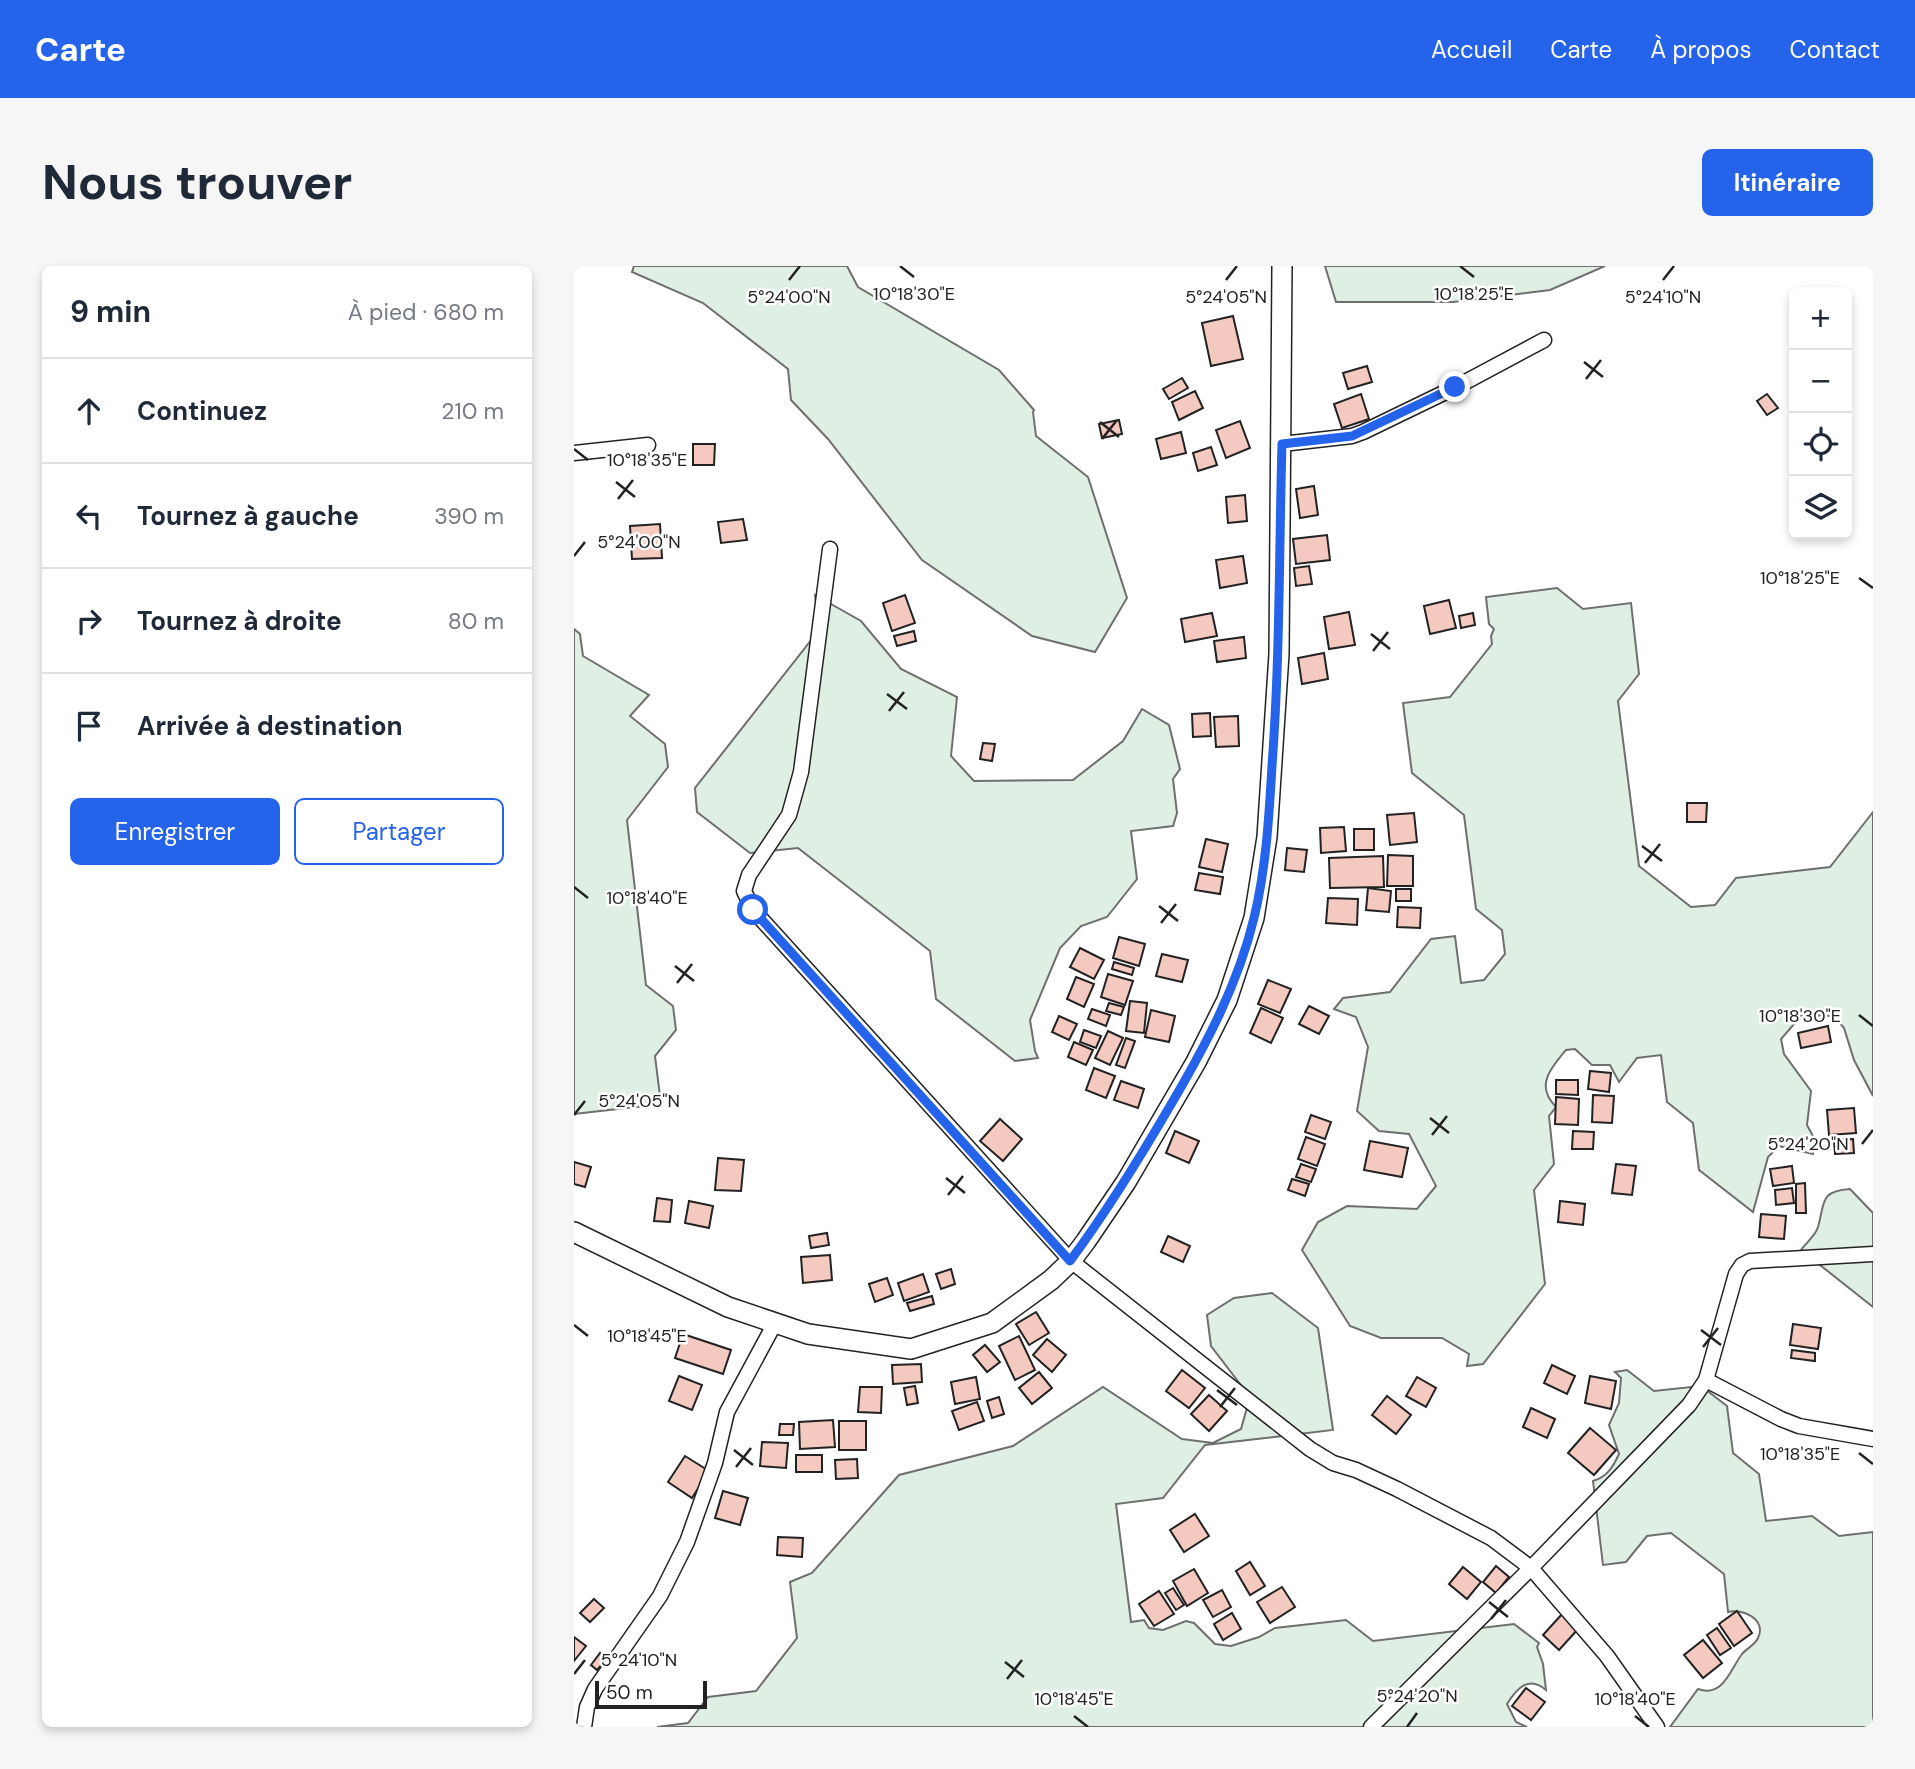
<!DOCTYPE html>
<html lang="fr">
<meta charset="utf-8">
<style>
body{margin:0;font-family:"DM Sans",sans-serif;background:#f6f6f7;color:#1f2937}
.controls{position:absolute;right:21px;top:21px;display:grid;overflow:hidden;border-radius:10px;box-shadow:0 4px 10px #0003}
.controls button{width:63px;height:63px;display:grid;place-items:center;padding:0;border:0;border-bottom:2px solid #e0e1e3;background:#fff;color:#1f2937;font:35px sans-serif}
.scale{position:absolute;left:21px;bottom:18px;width:112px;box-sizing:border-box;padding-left:7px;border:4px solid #222;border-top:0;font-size:19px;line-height:24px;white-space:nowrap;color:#222;-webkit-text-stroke:5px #fff;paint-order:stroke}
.stop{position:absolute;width:21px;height:21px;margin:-16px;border:5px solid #2563eb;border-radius:50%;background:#fff}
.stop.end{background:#2563eb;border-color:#fff;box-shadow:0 2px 7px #0008}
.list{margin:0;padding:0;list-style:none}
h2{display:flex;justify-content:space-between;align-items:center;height:91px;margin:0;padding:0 28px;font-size:30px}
h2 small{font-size:23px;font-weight:400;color:#747a83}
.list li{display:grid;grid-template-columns:46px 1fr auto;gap:21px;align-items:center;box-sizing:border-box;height:105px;padding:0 28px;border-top:2px solid #e0e1e3}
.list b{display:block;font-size:26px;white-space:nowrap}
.list em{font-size:23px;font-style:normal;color:#747a83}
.actions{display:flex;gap:14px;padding:21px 28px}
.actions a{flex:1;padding:16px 0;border:2px solid #2563eb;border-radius:10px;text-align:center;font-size:24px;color:#2563eb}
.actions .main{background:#2563eb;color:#fff}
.icon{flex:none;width:38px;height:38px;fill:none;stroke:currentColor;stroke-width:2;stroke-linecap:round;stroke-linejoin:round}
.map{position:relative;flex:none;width:1299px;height:1461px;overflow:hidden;border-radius:10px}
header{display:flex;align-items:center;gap:42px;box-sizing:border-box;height:98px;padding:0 35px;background:#2563eb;color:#fff}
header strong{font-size:33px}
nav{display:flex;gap:38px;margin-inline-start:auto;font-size:24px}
.intro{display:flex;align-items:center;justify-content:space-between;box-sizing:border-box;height:168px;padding:0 42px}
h1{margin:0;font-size:49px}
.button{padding:18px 32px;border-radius:10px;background:#2563eb;color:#fff;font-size:24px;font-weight:700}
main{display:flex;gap:42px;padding:0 42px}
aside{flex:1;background:#fff;border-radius:10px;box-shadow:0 4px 10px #0003}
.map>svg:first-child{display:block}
.green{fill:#e0efe3;stroke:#6f6f6f;stroke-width:2}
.building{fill:#f3c9c0;stroke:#222;stroke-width:2}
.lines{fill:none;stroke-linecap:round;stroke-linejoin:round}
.street-casing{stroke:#222;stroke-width:17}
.secondary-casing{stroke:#222;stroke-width:22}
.street{stroke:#fff;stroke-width:14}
.secondary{stroke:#fff;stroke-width:19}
.route{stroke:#2563eb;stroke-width:9}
.ticks{fill:none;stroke:#222;stroke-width:2.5}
.ticks-label{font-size:18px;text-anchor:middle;fill:#222;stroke:#fff;stroke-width:5;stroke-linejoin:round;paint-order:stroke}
</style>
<header>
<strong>Carte</strong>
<nav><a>Accueil</a><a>Carte</a><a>À propos</a><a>Contact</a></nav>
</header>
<div class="intro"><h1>Nous trouver</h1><a class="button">Itinéraire</a></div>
<main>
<aside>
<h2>9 min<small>À pied · 680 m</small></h2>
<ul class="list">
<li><svg class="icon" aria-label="ahead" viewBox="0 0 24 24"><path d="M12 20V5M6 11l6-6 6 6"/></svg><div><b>Continuez</b></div><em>210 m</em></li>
<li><svg class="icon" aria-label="left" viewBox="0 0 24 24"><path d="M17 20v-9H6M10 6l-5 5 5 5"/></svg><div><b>Tournez à gauche</b></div><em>390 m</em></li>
<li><svg class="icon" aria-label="right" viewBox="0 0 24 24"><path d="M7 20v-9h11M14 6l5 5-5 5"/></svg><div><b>Tournez à droite</b></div><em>80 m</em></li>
<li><svg class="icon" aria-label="arrive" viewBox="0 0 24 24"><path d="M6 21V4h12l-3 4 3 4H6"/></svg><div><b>Arrivée à destination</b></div></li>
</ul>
<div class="actions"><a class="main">Enregistrer</a><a>Partager</a></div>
</aside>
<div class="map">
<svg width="1299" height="1461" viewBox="0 0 1299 1461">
<rect width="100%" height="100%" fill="#fff"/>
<g class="green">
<path d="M60 0H273L284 21 425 104 460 144 459 146 462 170 514 211 553 332 521 386 458 370 348 294 254 173 217 134 214 103 129 37 58 6Z"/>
<path d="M751 0H1031L976 24 879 36H762Z"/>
<path d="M983 322 1009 343 1057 337 1065 408 1044 435 1065 600 1117 641 1141 639 1162 612 1256 601 1299 546V830L1280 794 1270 762 1260 750 1228 749 1207 773 1210 788 1237 825 1233 859 1240 872 1239 888 1205 880 1194 891 1179 946 1125 904 1119 857 1093 836 1087 789 1063 792 1045 816 1036 799H1018L1001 783 992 784C976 803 961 820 982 841L975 850 980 898 960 924 971 1018 909 1098 893 1100 895 1088 868 1072H807L776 1060 728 984 744 956 773 940 843 943 862 920 835 868 805 865 783 845 794 781 782 751 760 743 769 732 816 726 857 673 881 670 887 717 910 714 931 688 928 664 902 643 890 549 838 507 829 437 876 431 918 378 917 370 920 363 915 358 912 331Z"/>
<path d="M241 329 287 355 327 403 383 431 377 490 400 515 499 514 549 475 568 443 595 459 606 503 599 513 603 547 599 560 557 565 563 613 533 651 507 660 486 682 456 754 461 785 464 792 441 795 362 733 356 685 224 582 176 587 123 546 121 522 245 364Z"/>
<path d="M0 363 6 368 9 390 75 429 56 450 91 478 94 501 53 554 72 719 99 740 102 764 81 790 87 838 0 848Z"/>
<path d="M1276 923 1299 947V1041L1227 984C1232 977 1242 969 1244 961 1251 937 1245 925 1276 923Z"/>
<path d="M698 1027 744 1062 759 1164 631 1179 589 1232 542 1238 557 1356 570 1354 575 1362 589 1364 612 1355 620 1357 641 1378 657 1380 685 1371 701 1362 772 1354 799 1375 940 1358 965 1377 963 1381 969 1398 972 1424C955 1409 943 1422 933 1438L942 1456 953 1461H83L114 1457 134 1431 182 1425 223 1372 216 1316 238 1307 325 1209 439 1180 529 1121 608 1173 639 1177 667 1163 676 1131 637 1080 633 1049 660 1032Z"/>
<path d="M1053 1104 1080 1125 1127 1120 1153 1140 1159 1187 1185 1208 1192 1255 1238 1250 1265 1270 1299 1266V1461H1096L1124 1423C1149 1432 1156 1404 1168 1388 1172 1383 1181 1379 1184 1372 1193 1353 1168 1342 1154 1346L1150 1308 1097 1267 1073 1270 1052 1296 1029 1299 1019 1215C1033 1211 1039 1201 1045 1188L1035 1159 1045 1137 1047 1112 1041 1106Z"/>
</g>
<g class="building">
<path d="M659 50 669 93 637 100 628 57Z"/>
<path d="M793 100 798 116 774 123 769 107Z"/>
<path d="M608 112 614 122 595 133 589 123Z"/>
<path d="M621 125 629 142 605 154 598 136Z"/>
<path d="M787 128 795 153 768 162 760 138Z"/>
<path d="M1193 128 1204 142 1193 149 1183 135Z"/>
<path d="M545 154 548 168 528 172 525 158Z"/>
<path d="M666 155 676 182 652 192 642 164Z"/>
<path d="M607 166 612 187 587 193 582 173Z"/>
<path d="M119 178H141L140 199H119Z"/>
<path d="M637 181 643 199 624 205 619 187Z"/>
<path d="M740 220 744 249 726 252 722 223Z"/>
<path d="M671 229 673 255 654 257 652 231Z"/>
<path d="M169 253 173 274 147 277 144 256Z"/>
<path d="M86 258 88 292 58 293 56 260Z"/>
<path d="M753 269 756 294 722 298 719 273Z"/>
<path d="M669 290 673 317 646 322 642 294Z"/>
<path d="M735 300 738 318 722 320 720 302Z"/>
<path d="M331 329 341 357 318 365 309 337Z"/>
<path d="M875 334 882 362 856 368 850 340Z"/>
<path d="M775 346 781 379 755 383 750 351Z"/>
<path d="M638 347 643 370 611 376 607 353Z"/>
<path d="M899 347 901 359 887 362 885 350Z"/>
<path d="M340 365 342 375 323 380 320 370Z"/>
<path d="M670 371 672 392 643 396 640 375Z"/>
<path d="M750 387 754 413 728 418 724 392Z"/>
<path d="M636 447 637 470 619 471 618 448Z"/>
<path d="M664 450 665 480 642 481 640 451Z"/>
<path d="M409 477 421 478 418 495 406 493Z"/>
<path d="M1113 537H1133L1132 556H1113Z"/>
<path d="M840 547 843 576 816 579 813 549Z"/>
<path d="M770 561 772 585 747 587 746 562Z"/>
<rect x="780" y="563" width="20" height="21"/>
<path d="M632 573 654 578 648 606 625 601Z"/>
<path d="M713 582 733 584 730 606 711 604Z"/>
<path d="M814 589 839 590V620H813Z"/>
<path d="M809 590 810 621 756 622 755 592Z"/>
<path d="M625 607 649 611 646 628 621 624Z"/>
<path d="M794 622 817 625 815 646 792 644Z"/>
<rect x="822" y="623" width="15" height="12"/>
<path d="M754 632 784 633 783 659 752 657Z"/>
<path d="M824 641 847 642 846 662 823 661Z"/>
<path d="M545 671 571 678 565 700 539 692Z"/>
<path d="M506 682 530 694 520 713 496 701Z"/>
<path d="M588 688 614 694 608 716 582 710Z"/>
<path d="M540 696 560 702 558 709 538 703Z"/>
<path d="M534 708 559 715 551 739 527 731Z"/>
<path d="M502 711 520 718 510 741 493 733Z"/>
<path d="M694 714 717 723 706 747 684 738Z"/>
<path d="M556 735 573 737 570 767 552 765Z"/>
<path d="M535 737 550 741 547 749 532 745Z"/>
<path d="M735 740 755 750 745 768 725 758Z"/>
<path d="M687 742 709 752 697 777 676 767Z"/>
<path d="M518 743 536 749 532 760 514 753Z"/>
<path d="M577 744 601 750 595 776 571 771Z"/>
<path d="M485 750 503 758 495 774 478 766Z"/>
<path d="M1254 760 1257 776 1227 782 1224 767Z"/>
<path d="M510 764 527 770 522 782 506 776Z"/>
<path d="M534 765 549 772 536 799 521 792Z"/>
<path d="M552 772 561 775 551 802 542 799Z"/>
<path d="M500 776 519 784 512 799 494 791Z"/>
<path d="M520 802 541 810 532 832 512 824Z"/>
<path d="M1016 805 1037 807 1035 826 1014 823Z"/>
<path d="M982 814H1004V829L982 828Z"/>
<path d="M547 815 570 823 564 842 540 834Z"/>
<path d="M1019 829 1040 830 1038 857 1018 856Z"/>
<path d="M982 831 1005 833 1004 859 981 858Z"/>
<path d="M1280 842 1282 867 1255 869 1253 844Z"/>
<path d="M737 849 757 856 751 873 731 866Z"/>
<path d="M426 853 448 873 429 895 406 875Z"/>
<path d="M601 865 625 875 615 897 592 887Z"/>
<path d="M999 865 1020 866 1019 883H998Z"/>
<path d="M732 871 751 878 743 900 724 893Z"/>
<path d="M1279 873 1280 887 1261 888 1260 874Z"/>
<path d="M796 875 834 882 828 911 790 904Z"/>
<path d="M144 892 170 894 167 925 141 924Z"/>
<path d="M0 896 17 901 11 921 0 918Z"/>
<path d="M727 898 742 903 737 916 722 911Z"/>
<path d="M1042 898 1062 900 1058 929 1038 927Z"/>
<path d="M1218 900 1220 917 1199 920 1196 903Z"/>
<path d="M718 913 735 918 731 930 714 924Z"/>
<path d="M1231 917 1232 947H1222V918Z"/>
<path d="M1218 922 1220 937 1202 939 1201 924Z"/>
<path d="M83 932 98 934 96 956 80 955Z"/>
<path d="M115 935 139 940 135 962 111 957Z"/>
<path d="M986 935 1011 938 1009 959 984 956Z"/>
<path d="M1187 948 1212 950 1210 973 1185 971Z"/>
<path d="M253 967 255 979 237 982 235 970Z"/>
<path d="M594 970 616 980 609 996 587 986Z"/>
<path d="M256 989 258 1014 229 1017 227 991Z"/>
<path d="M377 1003 381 1018 367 1023 362 1008Z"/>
<path d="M349 1008 355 1026 330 1035 324 1017Z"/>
<path d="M313 1012 319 1029 301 1036 295 1018Z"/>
<path d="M358 1030 360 1038 336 1045 333 1037Z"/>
<path d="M462 1046 475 1067 455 1079 442 1058Z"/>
<path d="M1219 1058 1247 1062 1244 1083 1216 1079Z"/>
<path d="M109 1068 157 1084 149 1108 101 1092Z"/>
<path d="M445 1070 461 1104 441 1114 425 1080Z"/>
<path d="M473 1073 492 1089 478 1106 459 1089Z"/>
<path d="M411 1079 426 1096 413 1106 399 1089Z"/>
<path d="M1218 1084 1241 1087V1095L1217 1092Z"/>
<path d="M347 1098 348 1116 319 1118 318 1099Z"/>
<path d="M978 1099 1001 1110 993 1128 970 1117Z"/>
<path d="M608 1104 631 1122 615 1142 592 1125Z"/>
<path d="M465 1106 478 1122 458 1138 445 1122Z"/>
<path d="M105 1110 128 1119 118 1144 95 1135Z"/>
<path d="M1016 1110 1042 1115 1037 1143 1011 1137Z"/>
<path d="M402 1111 406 1133 381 1138 377 1116Z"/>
<path d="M843 1111 862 1122 852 1141 832 1130Z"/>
<path d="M341 1120 344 1137 333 1139 330 1122Z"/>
<path d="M286 1121H308L307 1147 284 1146Z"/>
<path d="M635 1129 653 1145 635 1165 617 1148Z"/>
<path d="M813 1130 837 1149 822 1168 798 1149Z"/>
<path d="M425 1131 430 1148 418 1152 413 1135Z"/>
<path d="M403 1136 410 1155 385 1164 378 1145Z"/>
<path d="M957 1142 981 1153 973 1172 949 1161Z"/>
<path d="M259 1154 261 1181 226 1183 225 1156Z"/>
<rect x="265" y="1155" width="27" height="29"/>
<path d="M206 1158H220L219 1169H205Z"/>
<path d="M1016 1162 1042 1184 1020 1209 994 1187Z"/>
<path d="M188 1176 214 1177 212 1202 186 1200Z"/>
<rect x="222" y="1189" width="26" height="17"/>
<path d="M111 1190 135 1205 118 1232 94 1216Z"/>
<path d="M283 1193 284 1212 262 1213 261 1194Z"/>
<path d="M149 1225 174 1232 166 1259 141 1252Z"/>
<path d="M621 1248 635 1270 610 1286 596 1264Z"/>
<path d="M204 1271 229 1272 228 1291 203 1289Z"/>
<path d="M676 1296 691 1320 676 1329 662 1305Z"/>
<path d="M922 1300 935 1311 922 1327 909 1316Z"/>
<path d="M889 1301 907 1316 893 1333 875 1318Z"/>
<path d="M620 1303 634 1327 613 1340 599 1315Z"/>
<path d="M708 1321 721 1341 696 1357 683 1336Z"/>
<path d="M599 1322 610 1339 602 1344 591 1327Z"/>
<path d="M648 1324 657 1341 639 1351 629 1334Z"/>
<path d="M585 1325 600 1348 580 1360 565 1338Z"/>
<path d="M20 1333 30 1342 16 1356 6 1347Z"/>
<path d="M1163 1345 1178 1367 1160 1380 1145 1358Z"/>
<path d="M658 1347 667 1363 649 1374 640 1358Z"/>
<path d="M989 1347 1005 1362 985 1384 969 1369Z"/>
<path d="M1143 1362 1157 1382 1146 1389 1133 1369Z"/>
<path d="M0 1371 12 1380 0 1395Z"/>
<path d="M1129 1374 1148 1397 1129 1412 1110 1389Z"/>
<path d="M26 1387 33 1393 23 1404 17 1399Z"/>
<path d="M952 1422 971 1436 957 1454 938 1440Z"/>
</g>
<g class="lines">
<defs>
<g id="street">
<path d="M708 178 778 170 789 166 882 121 970 74"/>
<path d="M0 187 74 179"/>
<path d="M256 283 227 506 215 549 175 609 170 625 179 644 497 995 736 1183 759 1197 782 1204 823 1223 917 1272 957 1302 1033 1390 1083 1461"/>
<path d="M1132 1114 1162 1008 1168 999 1176 995 1299 988"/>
<path d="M10 1461 13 1441 21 1423 86 1330 113 1276 141 1197 153 1146 201 1057"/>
<path d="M797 1461 957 1302 1115 1139 1132 1114 1207 1153 1225 1160 1299 1173"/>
</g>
<path id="secondary" d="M0 966 154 1041 234 1068 337 1083 418 1057 477 1014 497 995 512 975 552 916 622 796 653 734 680 652 693 571 705 388 708 0"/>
</defs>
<use href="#street" class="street-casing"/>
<use href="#secondary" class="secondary-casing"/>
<use href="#street" class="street"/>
<use href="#secondary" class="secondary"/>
</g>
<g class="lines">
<path class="route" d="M179 644 496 995C534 944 567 890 599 835 633 777 664 718 680 652 692 603 695 551 698 500 706 393 705 285 708 178L778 170 881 121"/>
</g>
<path class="ticks" d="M326 0 340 11M886 0 900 11M215 14 226 0M652 14 663 0M1089 14 1100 0M1010 96 1029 111M1012 113 1027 94M526 156 545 171M528 173 543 154M0 183 14 194M42 216 61 231M44 233 59 214M0 290 11 276M1285 312 1299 322M797 368 816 383M799 385 814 366M313 428 333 443M315 445 330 426M1068 580 1088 595M1071 597 1086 578M0 621 14 632M585 640 604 655M587 657 602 638M101 700 120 715M103 717 118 698M1285 749 1299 760M0 849 11 835M856 852 875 867M858 869 873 850M1288 878 1299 864M372 912 391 927M374 929 389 910M0 1059 14 1070M1127 1064 1147 1079M1129 1081 1144 1062M643 1124 663 1139M646 1141 661 1122M160 1184 179 1199M1285 1187 1299 1198M162 1201 177 1182M915 1336 934 1351M917 1353 932 1334M431 1396 450 1411M0 1408 11 1394M433 1413 448 1394M500 1450 514 1461M1061 1450 1075 1461M833 1461 843 1447"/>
<g class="ticks-label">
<text x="340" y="34">10°18'30"E</text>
<text x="900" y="34">10°18'25"E</text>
<text x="215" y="37">5°24'00"N</text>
<text x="652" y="37">5°24'05"N</text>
<text x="1089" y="37">5°24'10"N</text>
<text x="73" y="200">10°18'35"E</text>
<text x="65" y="282">5°24'00"N</text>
<text x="1226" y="318">10°18'25"E</text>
<text x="73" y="638">10°18'40"E</text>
<text x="1226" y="756">10°18'30"E</text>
<text x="65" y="841">5°24'05"N</text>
<text x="1234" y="884">5°24'20"N</text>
<text x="73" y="1076">10°18'45"E</text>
<text x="1226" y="1194">10°18'35"E</text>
<text x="65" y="1400">5°24'10"N</text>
<text x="843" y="1436">5°24'20"N</text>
<text x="500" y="1439">10°18'45"E</text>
<text x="1061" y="1439">10°18'40"E</text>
</g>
</svg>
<div class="controls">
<button>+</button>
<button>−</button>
<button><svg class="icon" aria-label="locate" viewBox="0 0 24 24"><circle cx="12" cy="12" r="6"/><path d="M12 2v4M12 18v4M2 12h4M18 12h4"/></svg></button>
<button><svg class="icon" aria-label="layers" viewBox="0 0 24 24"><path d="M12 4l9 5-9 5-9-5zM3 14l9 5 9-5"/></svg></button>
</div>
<div class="scale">50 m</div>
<div class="stop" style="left:179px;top:644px"></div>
<div class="stop end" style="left:881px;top:121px"></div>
</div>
</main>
